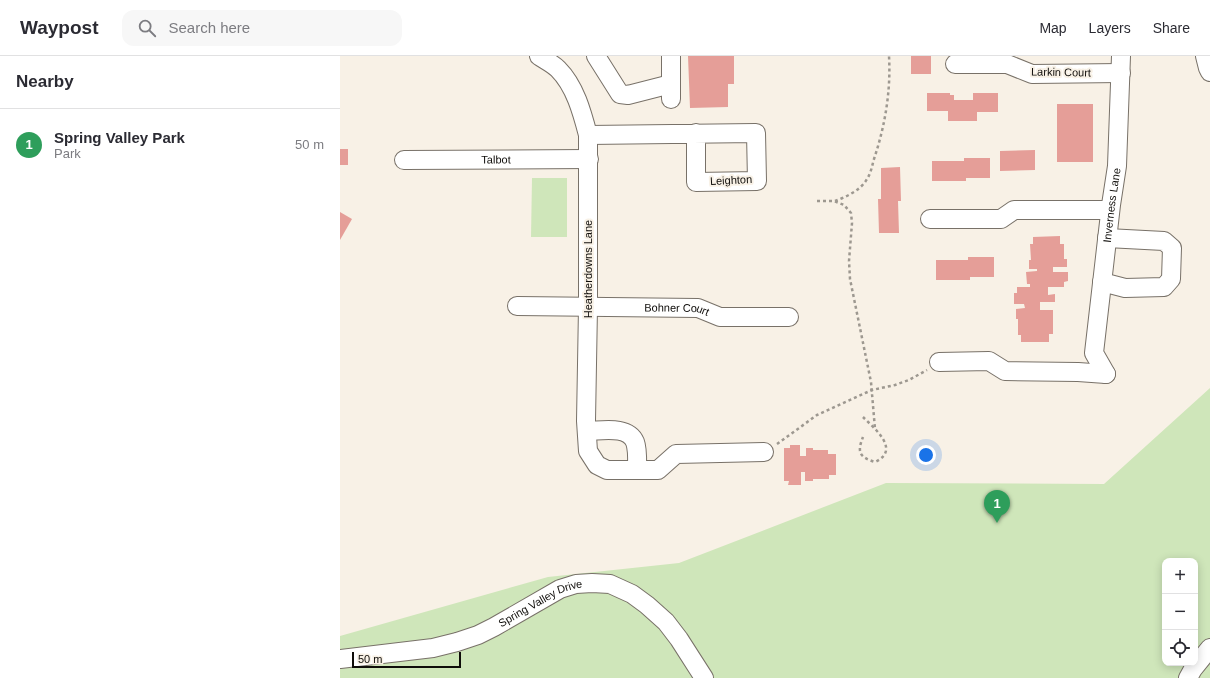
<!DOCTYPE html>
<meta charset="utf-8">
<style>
body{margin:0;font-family:Arial,sans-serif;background:#f7f7f7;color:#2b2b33}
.controls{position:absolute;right:12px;bottom:12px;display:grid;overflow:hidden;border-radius:8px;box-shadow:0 2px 10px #0003}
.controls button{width:36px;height:36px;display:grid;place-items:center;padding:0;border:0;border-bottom:1px solid #e1e1e2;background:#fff;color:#2b2b33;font:20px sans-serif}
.scale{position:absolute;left:12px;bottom:10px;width:109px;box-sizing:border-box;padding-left:4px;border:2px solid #0f0d0a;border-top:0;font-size:11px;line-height:14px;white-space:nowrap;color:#0f0d0a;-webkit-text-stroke:3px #f8f1e6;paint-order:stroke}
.you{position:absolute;left:586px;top:399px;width:14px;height:14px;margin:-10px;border:3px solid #fff;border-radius:50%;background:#1a73e8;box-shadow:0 0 0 6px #1a73e833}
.badge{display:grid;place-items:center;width:26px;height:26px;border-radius:50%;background:#111827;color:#fff;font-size:13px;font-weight:700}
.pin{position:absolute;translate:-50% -33px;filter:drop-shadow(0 1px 2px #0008)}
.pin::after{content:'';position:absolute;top:21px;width:14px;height:12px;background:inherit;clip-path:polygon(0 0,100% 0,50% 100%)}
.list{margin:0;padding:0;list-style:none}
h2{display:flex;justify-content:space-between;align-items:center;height:52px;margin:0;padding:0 16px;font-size:17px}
h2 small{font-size:13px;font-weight:400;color:#7c7c81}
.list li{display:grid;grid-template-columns:26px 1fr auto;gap:12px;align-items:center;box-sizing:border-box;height:72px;padding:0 16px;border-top:1px solid #e1e1e2}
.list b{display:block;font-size:15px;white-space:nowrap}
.list p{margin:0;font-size:13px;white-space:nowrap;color:#7c7c81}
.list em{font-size:13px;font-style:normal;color:#7c7c81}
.icon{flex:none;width:22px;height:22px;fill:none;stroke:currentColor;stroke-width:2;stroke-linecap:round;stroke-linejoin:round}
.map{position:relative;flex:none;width:870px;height:622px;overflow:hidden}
header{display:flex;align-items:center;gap:24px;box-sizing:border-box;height:56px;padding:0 20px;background:#fff;border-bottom:1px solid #e1e1e2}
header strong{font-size:19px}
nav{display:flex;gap:22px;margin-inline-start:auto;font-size:14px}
.search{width:280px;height:36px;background:#f7f7f7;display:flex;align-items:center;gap:10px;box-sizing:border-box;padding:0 14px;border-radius:12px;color:#7c7c81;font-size:15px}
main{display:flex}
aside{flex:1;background:#fff}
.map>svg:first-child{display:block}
.green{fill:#cfe6ba;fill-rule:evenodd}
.building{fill:#e59e98}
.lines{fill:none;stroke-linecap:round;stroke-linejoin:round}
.minor-casing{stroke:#787168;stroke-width:20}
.path{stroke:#9d9890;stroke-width:2.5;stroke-dasharray:3 3;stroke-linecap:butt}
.minor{stroke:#fff;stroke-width:18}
.labels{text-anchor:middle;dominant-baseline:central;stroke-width:4;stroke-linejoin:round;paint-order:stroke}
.street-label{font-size:11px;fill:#0f0d0a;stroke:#f8f1e6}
</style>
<header>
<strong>Waypost</strong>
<div class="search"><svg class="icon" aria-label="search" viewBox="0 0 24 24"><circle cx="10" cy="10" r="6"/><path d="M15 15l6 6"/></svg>Search here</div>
<nav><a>Map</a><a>Layers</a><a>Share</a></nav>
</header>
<main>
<aside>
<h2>Nearby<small></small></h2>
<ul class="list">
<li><span class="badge" style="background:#2e9e5b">1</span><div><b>Spring Valley Park</b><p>Park</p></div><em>50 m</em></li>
</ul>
</aside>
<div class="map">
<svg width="870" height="622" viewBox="0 0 870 622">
<rect width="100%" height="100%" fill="#f8f1e6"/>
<g class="green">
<path d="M192 122H227V181H191Z"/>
<path d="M870 332V622H0V580L208 521 339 507 546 427 764 428ZM825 505H855V607H825Z"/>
</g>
<g class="building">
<path d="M348 0H394V28H388V51L350 52Z"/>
<rect x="571" y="0" width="20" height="18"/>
<path d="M587 37H610V39H614V44H633V37H658V56H637V65H608V55H587Z"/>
<rect x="717" y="48" width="36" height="58"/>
<rect x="0" y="93" width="8" height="16"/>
<path d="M695 94V114L660 115V95Z"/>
<path d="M624 102H650V122H626V125H592V105H624Z"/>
<path d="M560 111 561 145H558L559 177H539L538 143H541V112Z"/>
<path d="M0 156 12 163 0 184Z"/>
<path d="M720 180V188H724V203H727V211H713V216H728V225L724 226V231H708V239L715 238V246H700V254H713V278H709V286H681V279H678V263H676V253L685 252 684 248H674V237H677V231H690V228H687L686 216 697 215V213H689V204H691L690 188H693V181Z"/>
<path d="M628 201H654V221H630V224H596V204H628Z"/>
<path d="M450 389H460V400H466V392H473V394H488V398H496V419H489V423H473V425H465V416H461V429H448L449 425H444V392H450Z"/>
</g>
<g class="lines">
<defs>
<g id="minor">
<path d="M199 0C205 4 213 8 218 13 235 30 242 56 248 79V251L246 365 248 395 257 409 267 414H318L336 398 424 396"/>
<path d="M256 0 280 38 288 39 331 28"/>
<path d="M865 0 868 12 870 16"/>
<path d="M615 8H667L692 18 781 17"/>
<path d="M331 43V0"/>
<path d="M248 79 416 77 417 125 356 126V77"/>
<path id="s1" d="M64 104 249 103"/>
<path d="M590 163H661L674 154H770"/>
<path d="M762 226 785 232 824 231 831 223 832 192 824 185 767 182"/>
<path id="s2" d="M177 250 358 252 380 261H449"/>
<path d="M599 306 649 305 665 315 738 316 766 318"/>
<path id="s3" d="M766 318 754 297 771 149 777 110 781 0"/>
<path d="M247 375C261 375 288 369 295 386 298 394 297 406 297 414"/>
<path id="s4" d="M0 603 93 592 117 586 138 579 154 571 220 533 236 528 252 527 270 528 292 538 307 549 326 566 339 583 364 622"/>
<path d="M848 622 853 613 870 592"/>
</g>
</defs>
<use href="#minor" class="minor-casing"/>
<g class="path">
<path d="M477 145H494L504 149 511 157 512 167 509 205 510 223 531 326 535 373"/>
<path d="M495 145C506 141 521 134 527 123 531 117 532 110 534 103 545 70 551 35 549 0"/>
<path d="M523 361C535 373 561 394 535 406 519 401 517 396 523 381"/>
<path d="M437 388 477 359 532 334 555 329 569 324 587 314"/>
</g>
<use href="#minor" class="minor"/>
</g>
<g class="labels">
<g class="street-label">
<text transform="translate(721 16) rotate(1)">Larkin Court</text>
<text stroke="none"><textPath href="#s1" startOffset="92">Talbot</textPath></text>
<text transform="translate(391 124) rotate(-3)">Leighton</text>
<text stroke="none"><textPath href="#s3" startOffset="173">Inverness Lane</textPath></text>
<text transform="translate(248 213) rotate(-90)">Heatherdowns Lane</text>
<text stroke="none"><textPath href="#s2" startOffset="160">Bohner Court</textPath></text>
<text stroke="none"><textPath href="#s4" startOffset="211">Spring Valley Drive</textPath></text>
</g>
</g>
</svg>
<div class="controls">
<button>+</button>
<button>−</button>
<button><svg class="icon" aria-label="locate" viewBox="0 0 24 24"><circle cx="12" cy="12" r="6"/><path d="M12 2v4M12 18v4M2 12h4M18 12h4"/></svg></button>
</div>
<div class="scale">50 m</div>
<div class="you"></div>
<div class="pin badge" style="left:657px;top:467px;background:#2e9e5b">1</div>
</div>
</main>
